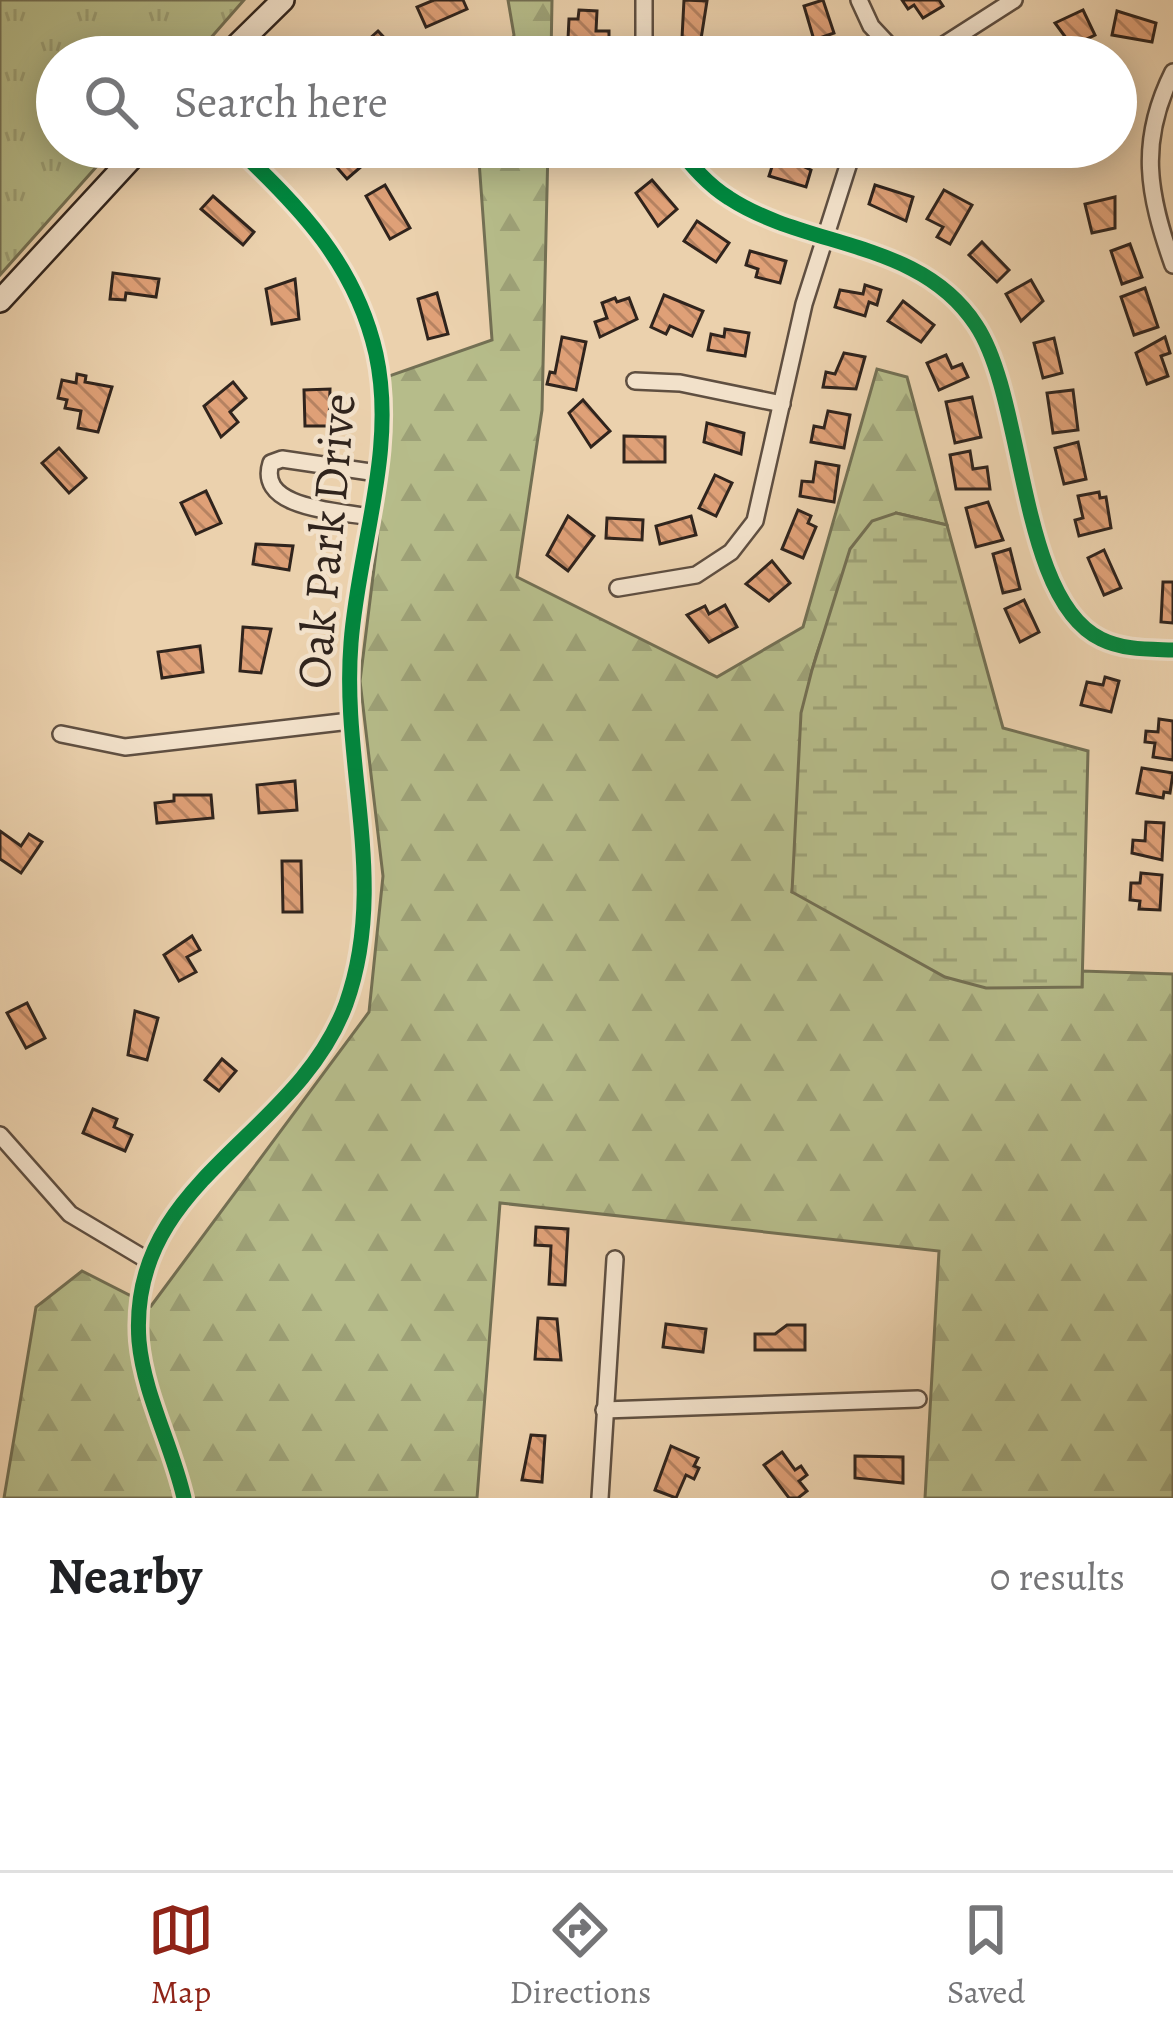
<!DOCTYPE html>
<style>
body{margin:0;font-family:Alegreya,serif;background:#f2f2f2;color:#202124}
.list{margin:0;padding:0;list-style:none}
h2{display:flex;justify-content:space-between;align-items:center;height:156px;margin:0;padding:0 48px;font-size:51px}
h2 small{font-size:39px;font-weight:400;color:#757577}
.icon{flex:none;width:66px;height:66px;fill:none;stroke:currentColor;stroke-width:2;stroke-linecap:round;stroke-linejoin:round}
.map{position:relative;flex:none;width:1173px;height:1498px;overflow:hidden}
.search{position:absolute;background:#fff;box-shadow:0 6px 30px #0003;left:36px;right:36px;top:36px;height:132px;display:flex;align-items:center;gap:30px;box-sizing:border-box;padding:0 42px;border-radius:66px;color:#757577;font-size:45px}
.sheet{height:372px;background:#fff}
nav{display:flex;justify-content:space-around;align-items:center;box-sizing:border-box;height:168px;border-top:3px solid #e0e0e0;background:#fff;font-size:33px;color:#757577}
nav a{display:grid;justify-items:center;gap:6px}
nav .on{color:#8f2418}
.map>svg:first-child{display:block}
.forest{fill:url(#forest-firs);stroke:#737054;stroke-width:3}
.wetland{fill:url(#wetland-marsh);stroke:#737054;stroke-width:3}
.park{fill:url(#park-tufts);stroke:#737054;stroke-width:3}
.building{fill:url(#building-back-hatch);stroke:#30241d;stroke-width:3}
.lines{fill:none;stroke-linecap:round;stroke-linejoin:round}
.minor-casing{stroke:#5f4f41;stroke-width:20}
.secondary-casing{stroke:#30241d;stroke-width:26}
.minor{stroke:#f2e1ca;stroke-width:15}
.secondary{stroke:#f2e1ca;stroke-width:21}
.cycleway-casing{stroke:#f2e1ca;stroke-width:22}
.cycleway{stroke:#00873e;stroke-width:15}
.labels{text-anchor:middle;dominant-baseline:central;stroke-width:9;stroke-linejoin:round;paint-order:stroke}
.street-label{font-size:48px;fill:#30241d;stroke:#f2e1ca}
</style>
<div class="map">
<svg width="1173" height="1498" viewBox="0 0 1173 1498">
<defs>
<pattern id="forest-firs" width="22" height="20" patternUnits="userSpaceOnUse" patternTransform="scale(3)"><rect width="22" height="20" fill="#b6bc8a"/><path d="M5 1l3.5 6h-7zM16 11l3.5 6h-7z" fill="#9da177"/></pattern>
<pattern id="wetland-marsh" width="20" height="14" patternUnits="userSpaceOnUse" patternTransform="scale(3)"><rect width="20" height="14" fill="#b6bc8a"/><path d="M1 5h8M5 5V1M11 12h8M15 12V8" fill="none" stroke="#9da177"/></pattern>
<pattern id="park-tufts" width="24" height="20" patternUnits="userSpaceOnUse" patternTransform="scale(3)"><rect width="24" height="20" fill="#b6bc8a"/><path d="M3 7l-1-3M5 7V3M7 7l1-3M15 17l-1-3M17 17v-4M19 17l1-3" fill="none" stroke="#9da177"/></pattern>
<pattern id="building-back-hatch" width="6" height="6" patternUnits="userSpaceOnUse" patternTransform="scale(3)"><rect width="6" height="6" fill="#dfa077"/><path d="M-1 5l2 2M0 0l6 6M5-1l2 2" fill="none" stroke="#b58261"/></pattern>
</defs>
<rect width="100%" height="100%" fill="#ebd1ad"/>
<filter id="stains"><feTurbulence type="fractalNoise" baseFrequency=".00167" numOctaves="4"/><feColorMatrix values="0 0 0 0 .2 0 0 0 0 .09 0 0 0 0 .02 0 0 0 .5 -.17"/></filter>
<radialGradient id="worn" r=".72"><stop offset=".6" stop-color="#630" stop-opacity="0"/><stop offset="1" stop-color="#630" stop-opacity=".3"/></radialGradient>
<g class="forest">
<path d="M508 0H552L551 57H506L514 35Z"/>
<path d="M478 147H548L542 410 517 577 717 677 803 627 877 369 907 377 947 525 896 513C874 549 846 586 828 625 790 707 803 804 792 892L1082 986V971L1173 974V1498H925L939 1251 500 1203 477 1498H4L36 1307 82 1271 151 1306 369 1012 383 876 360 681 377 544 389 376 492 340Z"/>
</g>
<path class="wetland" d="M896 513 947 525 1003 728 1088 751 1082 987 986 988 945 977 792 892 801 713 812 670 850 549 872 521Z"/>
<path class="park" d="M0 0H244L194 57H57V147H114L0 275Z"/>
<g class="building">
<path d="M434 0H463L467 9 426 27 417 7Z"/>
<path d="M684 0 707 1 701 39 682 38Z"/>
<path d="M823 0 834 33 814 40 804 6Z"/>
<path d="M902 0H939L943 6 923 18 914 5 908 9Z"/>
<path d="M579 10 597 11 596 31H609V47L568 39 569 19H578Z"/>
<path d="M1083 10 1095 35 1072 46 1055 23Z"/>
<path d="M1117 11 1156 23 1152 42 1112 35Z"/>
<path d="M378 31 391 45 377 57H349Z"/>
<path d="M319 147H347L363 165 347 179Z"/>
<path d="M604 147H630L633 154 606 166 600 151Z"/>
<path d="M776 154 811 170 806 187 769 176Z"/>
<path d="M652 180 677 209 658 226 636 193Z"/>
<path d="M385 185 410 228 390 239 366 196Z"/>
<path d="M875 185 913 197 906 221 869 204Z"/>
<path d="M944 190 972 205 950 244 937 237 943 227 927 219Z"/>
<path d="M213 196 254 232 243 245 201 209Z"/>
<path d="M1115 197V228L1092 233 1085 204Z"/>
<path d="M697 221 729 243 716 262 684 241Z"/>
<path d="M982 242 1009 270 997 282 969 255Z"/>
<path d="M1130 244 1142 277 1122 284 1111 251Z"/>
<path d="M750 251 786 261 780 283 756 277 758 269 746 265Z"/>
<path d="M113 273 159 279 156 297 126 293 125 300 110 299Z"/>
<path d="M295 279 299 319 272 324 266 289Z"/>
<path d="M1031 280 1043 301 1021 321 1006 294Z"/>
<path d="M865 285 881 290 877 305 869 302 865 316 835 307 840 290 863 294Z"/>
<path d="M1145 288 1158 327 1134 335 1121 297Z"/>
<path d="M437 293 448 334 428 339 418 299Z"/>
<path d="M664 295 703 311 692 336 670 326 666 334 651 327Z"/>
<path d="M615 298 617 302 629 298 637 319 600 337 595 322 607 318 602 303Z"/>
<path d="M903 301 934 325 921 342 888 321Z"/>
<path d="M725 329 749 333 745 356 708 350 711 334 724 337Z"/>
<path d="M562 337 586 342 576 390 547 384 550 372 555 373Z"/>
<path d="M1165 337 1170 353 1161 356 1168 376 1147 384 1136 353Z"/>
<path d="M1054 338 1062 373 1043 378 1034 343Z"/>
<path d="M844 353 865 357 856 389 823 387 826 372 835 374Z"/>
<path d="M946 355 952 368 962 364 968 377 939 390 927 363Z"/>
<path d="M77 374 86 376 85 382 112 387 98 432 78 428 81 411 65 408 67 400 58 398 62 380 76 383Z"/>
<path d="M233 382 246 398 230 412 238 422 221 437 204 406Z"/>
<path d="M330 389 329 426H305L304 390Z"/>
<path d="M1073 390 1078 430 1053 433 1047 393Z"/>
<path d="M972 397 981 437 955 443 946 402Z"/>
<path d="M583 400 610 431 591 447 569 413Z"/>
<path d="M828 411 850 415 844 448 811 442 814 426 824 428Z"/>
<path d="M707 423 744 433 741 454 704 442Z"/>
<path d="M624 436 665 437V462H624Z"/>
<path d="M1078 442 1086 479 1064 484 1055 448Z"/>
<path d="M59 448 86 478 69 493 42 463Z"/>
<path d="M970 451 973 469 987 467 990 489H956L950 455Z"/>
<path d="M816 462 839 466 834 502 800 496 802 481 813 482Z"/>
<path d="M715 475 732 483 716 516 699 508Z"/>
<path d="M206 491 221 523 196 534 181 503Z"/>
<path d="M1099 492 1100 498 1106 497 1111 528 1079 536 1075 520 1083 518 1078 496Z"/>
<path d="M988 502 1003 540 976 547 966 508Z"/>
<path d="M798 510 811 516 808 523 816 527 803 558 782 549Z"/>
<path d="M568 516 594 536 568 571 547 555Z"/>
<path d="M691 516 696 535 660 544 656 526Z"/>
<path d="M607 518 643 520 642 540 606 538Z"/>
<path d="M256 544 293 546 289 570 253 564Z"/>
<path d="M1010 549 1020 589 1003 593 993 554Z"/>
<path d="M1104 550 1121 588 1104 595 1088 558Z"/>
<path d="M772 561 790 583 769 601 746 584Z"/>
<path d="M1163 582H1173V623L1161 622Z"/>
<path d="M1024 600 1039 632 1020 642 1005 609Z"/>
<path d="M725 605 737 627 709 642 687 615 705 606 709 614Z"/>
<path d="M243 627 271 629 261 673 240 671Z"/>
<path d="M200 646 203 672 162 678 158 652Z"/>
<path d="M1105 677 1119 681 1111 712 1081 705 1087 682 1103 685Z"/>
<path d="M1159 719 1173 721V760L1153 757 1155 743 1145 742 1146 731 1158 732Z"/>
<path d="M1142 768 1173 773 1170 793 1164 792 1163 798 1137 793Z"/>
<path d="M295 781 297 810 259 813 257 785Z"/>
<path d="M174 795H211L213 818 157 823 155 803 174 801Z"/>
<path d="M1146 822 1164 823 1162 860 1132 853 1133 840 1145 841Z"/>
<path d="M0 831 21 846 29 834 42 842 21 873 0 859Z"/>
<path d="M282 861H301L302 912H283Z"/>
<path d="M1141 873 1162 875 1160 910 1139 909 1140 901 1130 900 1131 883H1140Z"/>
<path d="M192 936 200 950 187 957 196 972 179 981 164 955Z"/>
<path d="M27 1003 45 1038 26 1048 7 1013Z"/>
<path d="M135 1011 158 1018 147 1060 128 1055Z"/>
<path d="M222 1059 236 1071 219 1091 205 1080Z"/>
<path d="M93 1109 117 1119 114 1127 132 1135 125 1151 83 1133Z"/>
<path d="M536 1227 568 1229 565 1285 549 1284 551 1246 535 1245Z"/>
<path d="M538 1318 557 1319 561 1360 535 1359Z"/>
<path d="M666 1324 706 1329 703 1352 663 1347Z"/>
<path d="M787 1325H805V1350H755V1334H775Z"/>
<path d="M531 1435 545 1436 542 1482 522 1480Z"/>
<path d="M671 1446 698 1458 694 1466 699 1468 694 1479 686 1475 676 1498 655 1490Z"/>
<path d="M782 1452 795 1470 801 1466 807 1475 799 1481 807 1491 798 1498H789L764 1465Z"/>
<path d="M855 1456 903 1457V1483L855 1478Z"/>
</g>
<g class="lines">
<defs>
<g id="minor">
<path d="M859 0 871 26 900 57"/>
<path d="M644 57V0"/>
<path d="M925 57 1014 0"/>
<path d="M1173 72C1138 142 1148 194 1173 265"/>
<path d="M677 147C692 166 708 185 729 198 807 249 920 239 976 325 1026 400 1018 599 1101 639 1123 650 1149 649 1173 650"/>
<path d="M635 381 680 383 782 404"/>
<path d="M370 517C339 511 256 509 271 463L282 459 377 473"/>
<path d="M618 588 696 575 731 552 755 521 804 304 854 147"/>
<path d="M61 734 125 747 350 721"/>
<path d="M0 1135 70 1214 147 1260"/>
<path d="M604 1410 918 1399"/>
<path d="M184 1498C172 1445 144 1395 139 1341 127 1180 296 1139 346 1004 389 884 341 766 351 643 358 548 397 450 376 354 356 265 300 207 236 147"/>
<path d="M600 1498 615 1259"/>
</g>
<g id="secondary">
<path d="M225 57 283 0"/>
<path d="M0 301 142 147"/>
</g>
</defs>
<use href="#minor" class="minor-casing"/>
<use href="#secondary" class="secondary-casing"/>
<use href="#minor" class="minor"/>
<use href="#secondary" class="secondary"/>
<defs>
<g id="cycleway">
<path d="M677 147C692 166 708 185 729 198 807 249 920 239 976 325 1026 400 1018 599 1101 639 1123 650 1149 649 1173 650"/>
<path d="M184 1498C172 1445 144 1395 139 1341 127 1180 296 1139 346 1004 389 884 341 766 351 643 358 548 397 450 376 354 356 265 300 207 236 147"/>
</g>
</defs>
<use href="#cycleway" class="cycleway-casing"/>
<use href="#cycleway" class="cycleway"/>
</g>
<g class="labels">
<g class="street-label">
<text transform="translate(326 541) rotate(-85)">Oak Park Drive</text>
</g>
</g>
<rect width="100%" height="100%" filter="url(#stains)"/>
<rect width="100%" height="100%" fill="url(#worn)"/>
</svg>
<div class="search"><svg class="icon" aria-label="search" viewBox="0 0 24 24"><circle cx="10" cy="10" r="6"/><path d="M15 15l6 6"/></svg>Search here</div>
</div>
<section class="sheet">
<h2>Nearby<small>0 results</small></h2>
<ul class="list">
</ul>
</section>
<nav>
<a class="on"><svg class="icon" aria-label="map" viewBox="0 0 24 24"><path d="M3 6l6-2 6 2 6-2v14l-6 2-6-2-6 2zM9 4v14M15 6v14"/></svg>Map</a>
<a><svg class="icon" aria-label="directions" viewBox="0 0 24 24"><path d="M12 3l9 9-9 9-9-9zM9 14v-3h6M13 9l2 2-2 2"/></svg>Directions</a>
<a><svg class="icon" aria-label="saved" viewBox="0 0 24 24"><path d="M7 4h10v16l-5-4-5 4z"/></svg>Saved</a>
</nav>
